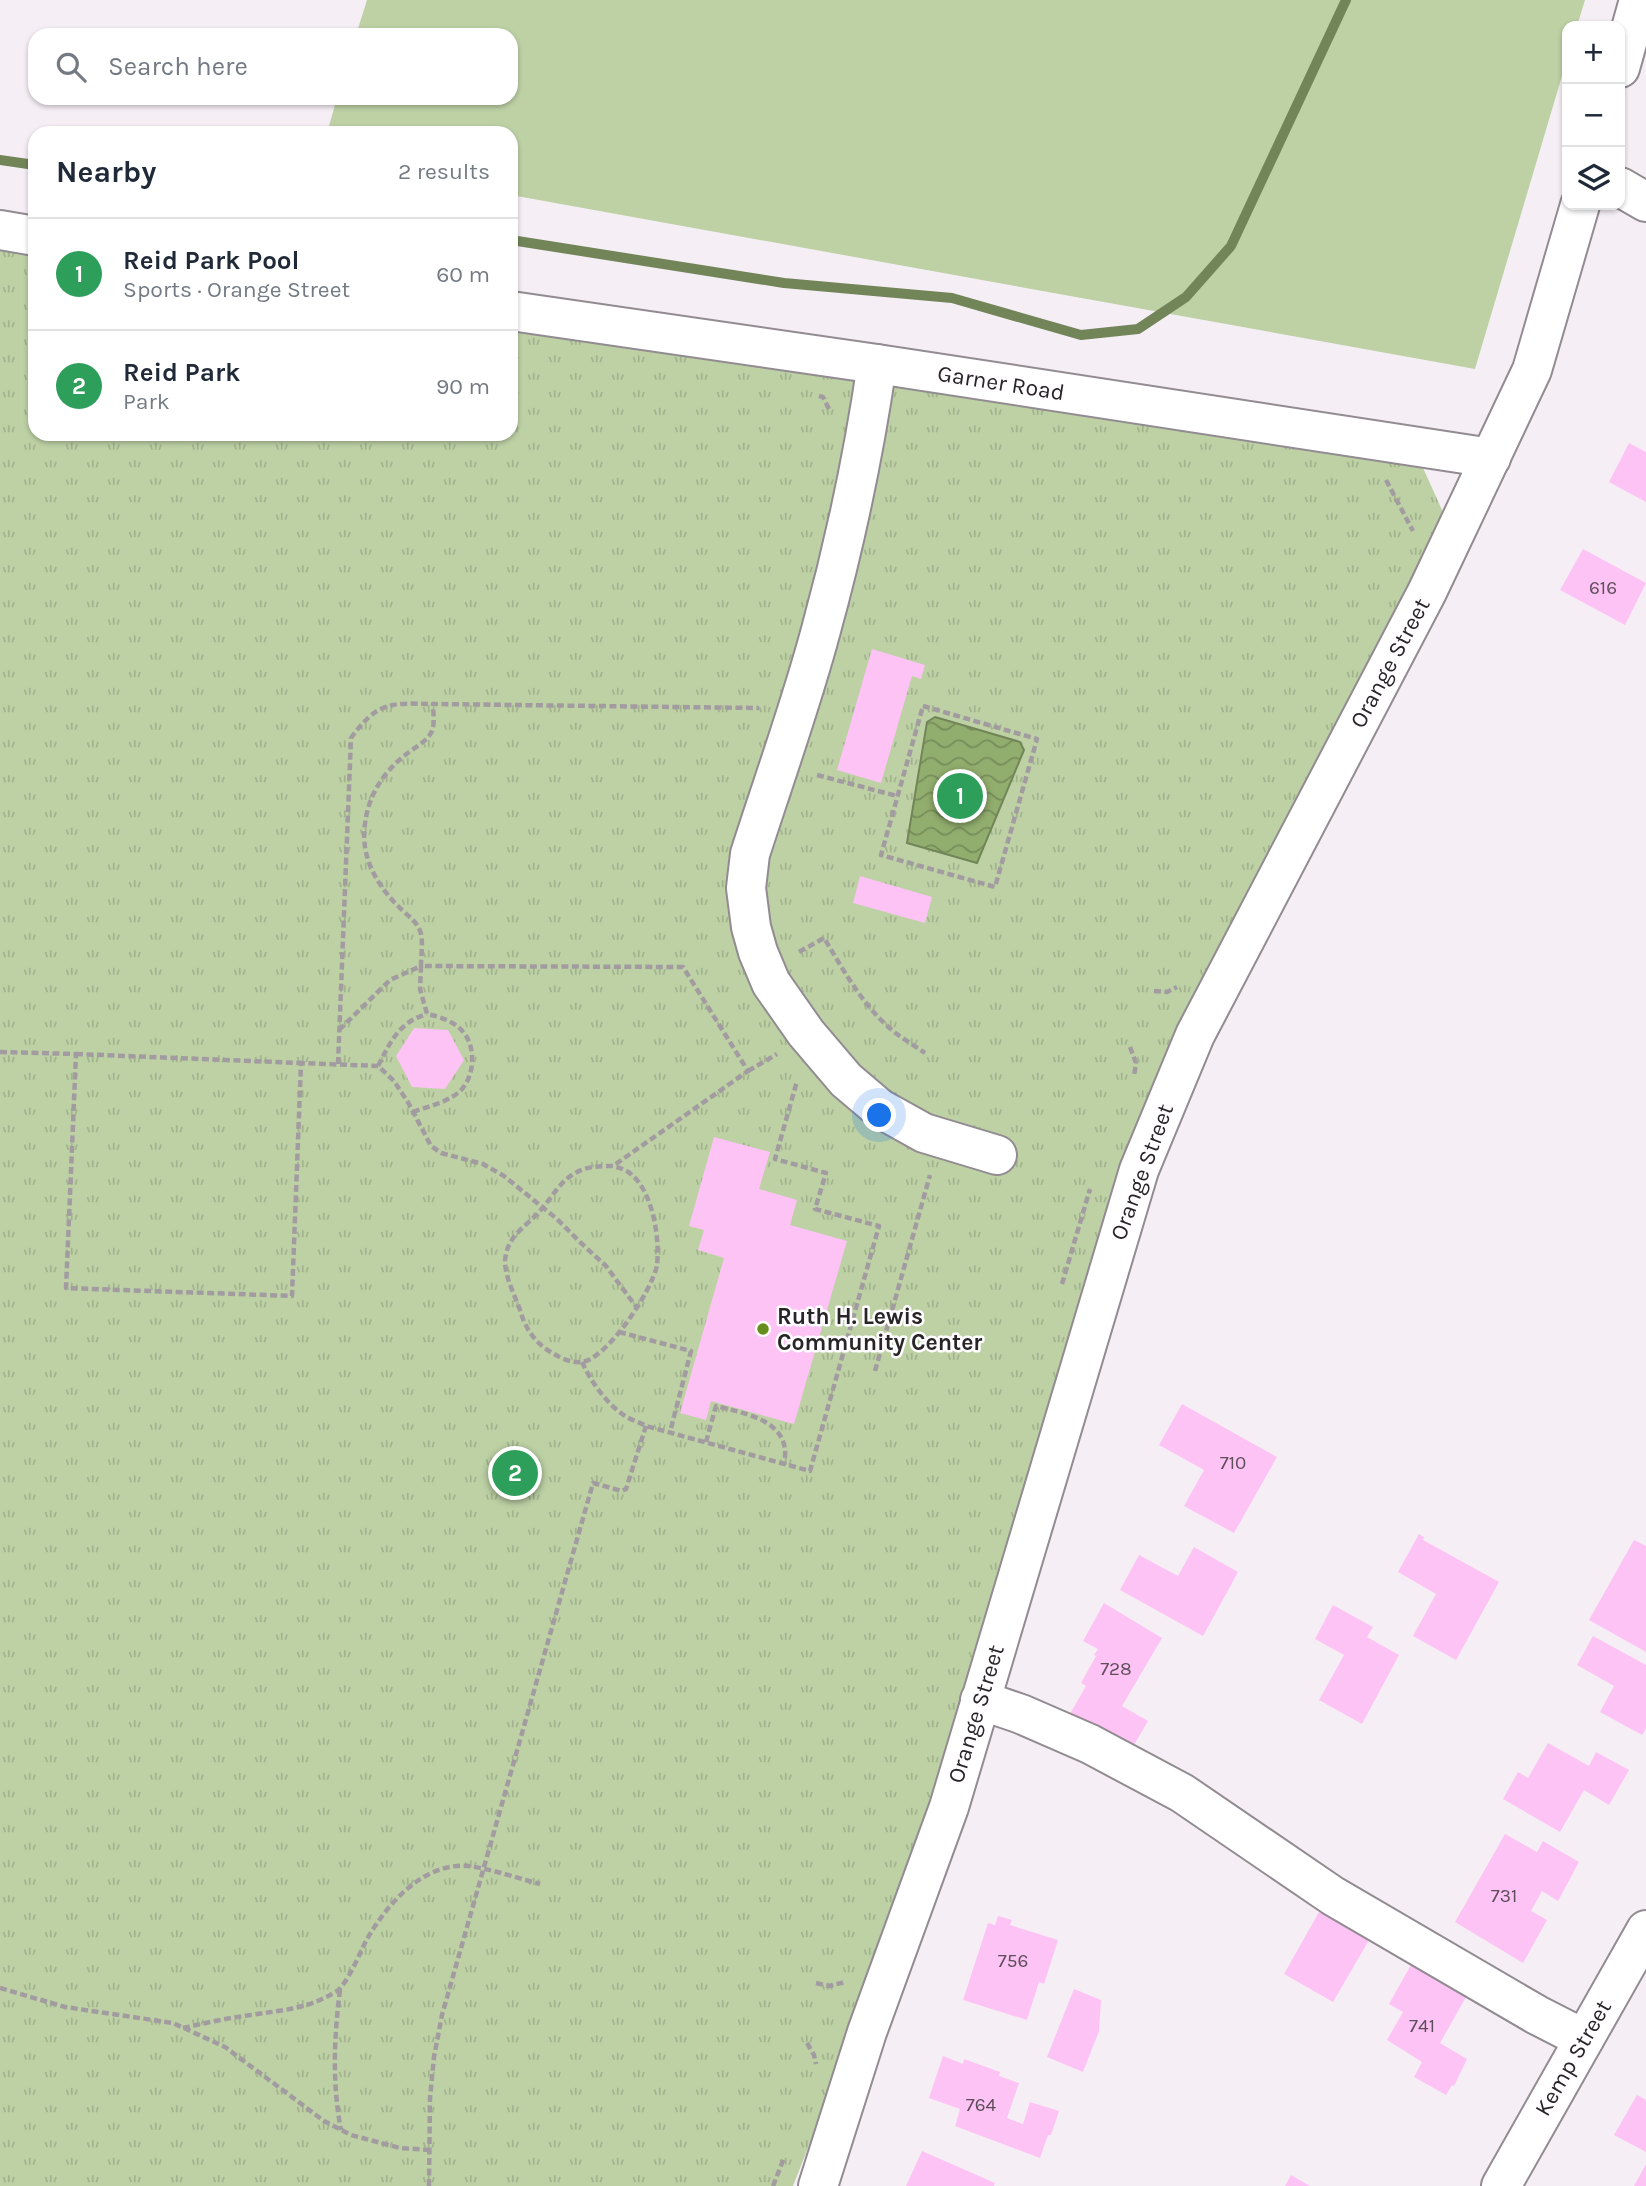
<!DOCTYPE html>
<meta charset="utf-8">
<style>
body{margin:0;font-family:Karla,sans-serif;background:#f6f6f7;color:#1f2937}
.controls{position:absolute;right:21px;top:21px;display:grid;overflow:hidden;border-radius:14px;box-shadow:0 2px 5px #0004}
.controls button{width:63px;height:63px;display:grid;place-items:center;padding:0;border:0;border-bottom:2px solid #e0e1e3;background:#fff;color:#1f2937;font:35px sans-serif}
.you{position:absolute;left:880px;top:1116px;width:24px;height:24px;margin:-18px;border:5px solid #fff;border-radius:50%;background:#1a73e8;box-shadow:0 0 0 10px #1a73e833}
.badge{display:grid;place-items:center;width:46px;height:46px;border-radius:50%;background:#7c3aed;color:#fff;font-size:23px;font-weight:700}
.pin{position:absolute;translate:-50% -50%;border:4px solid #fff;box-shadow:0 2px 7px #0006}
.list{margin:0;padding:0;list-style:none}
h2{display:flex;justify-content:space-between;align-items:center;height:91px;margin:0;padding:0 28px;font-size:30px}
h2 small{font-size:23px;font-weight:400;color:#747a83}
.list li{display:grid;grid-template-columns:46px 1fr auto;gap:21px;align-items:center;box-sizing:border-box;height:112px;padding:0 28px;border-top:2px solid #e0e1e3}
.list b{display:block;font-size:26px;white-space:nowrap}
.list p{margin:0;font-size:23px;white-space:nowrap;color:#747a83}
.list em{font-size:23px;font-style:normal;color:#747a83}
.icon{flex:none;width:38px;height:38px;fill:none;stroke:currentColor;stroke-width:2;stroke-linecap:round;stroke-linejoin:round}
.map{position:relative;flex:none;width:1646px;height:2186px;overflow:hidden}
.search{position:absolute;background:#fff;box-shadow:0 2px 5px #0004;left:28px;top:28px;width:490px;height:77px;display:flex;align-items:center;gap:18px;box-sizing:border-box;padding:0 24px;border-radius:21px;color:#747a83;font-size:26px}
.panel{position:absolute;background:#fff;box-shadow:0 2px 5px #0004;left:28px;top:126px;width:490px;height:315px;border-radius:21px}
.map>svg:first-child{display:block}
.grass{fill:#bdd1a5}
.park{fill:url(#park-tufts)}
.water{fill:url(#water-waves);stroke:#728559;stroke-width:2}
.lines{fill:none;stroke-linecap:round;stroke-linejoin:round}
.stream{stroke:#728559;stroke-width:10}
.building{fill:#fdc3f4}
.minor-casing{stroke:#928b91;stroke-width:42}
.path{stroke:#a29ca1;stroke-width:4.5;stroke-dasharray:7 3.5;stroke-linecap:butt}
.minor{stroke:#fff;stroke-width:38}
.poi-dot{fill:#668e1c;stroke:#fffdff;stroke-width:2.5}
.labels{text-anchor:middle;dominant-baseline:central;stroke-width:5;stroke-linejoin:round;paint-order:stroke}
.number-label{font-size:19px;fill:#5d4c5a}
.street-label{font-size:23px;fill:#282527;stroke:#fffdff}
.poi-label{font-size:23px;font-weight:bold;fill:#282527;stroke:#fffdff;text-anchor:start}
</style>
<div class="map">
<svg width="1646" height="2186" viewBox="0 0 1646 2186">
<defs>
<pattern id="park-tufts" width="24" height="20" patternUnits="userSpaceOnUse" patternTransform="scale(1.75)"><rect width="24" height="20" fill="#bdd1a5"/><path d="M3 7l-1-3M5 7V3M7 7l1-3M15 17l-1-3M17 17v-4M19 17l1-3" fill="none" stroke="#a2b38e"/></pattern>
<pattern id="water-waves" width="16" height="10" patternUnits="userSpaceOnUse" patternTransform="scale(1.75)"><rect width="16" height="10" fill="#92ae6e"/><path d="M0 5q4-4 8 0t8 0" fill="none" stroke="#778d5a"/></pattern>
</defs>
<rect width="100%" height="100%" fill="#f6eef5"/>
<path class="grass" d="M367 0H1585L1577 26H1567V59L1475 369 511 195V133H327L337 98H511V35H356Z"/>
<path class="park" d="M0 247 35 252V434H511V325L1419 459 1447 521 1124 1154 936 1792 836 2077 793 2186H0Z"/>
<path class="water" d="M935 717 1020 742 1024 750 977 863 907 843 927 722Z"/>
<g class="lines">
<g class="stream">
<path d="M0 160 35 165"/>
<path d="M511 240 784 283 952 298 1081 335 1138 329 1186 297 1231 246 1346 0"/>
</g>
</g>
<g class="building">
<path d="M1629 443 1646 452V502L1609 482Z"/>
<path d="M1583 549 1646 583 1625 625 1560 590Z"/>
<path d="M872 649 925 665 921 679 912 676 881 783 837 770Z"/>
<path d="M860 876 932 897 925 923 853 903Z"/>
<path d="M414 1028 448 1030 464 1060 445 1089 412 1087 396 1056Z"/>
<path d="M714 1137 770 1152 759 1189 797 1200 790 1225 847 1241 794 1424 711 1401 706 1420 680 1413 724 1258 698 1250 704 1230 689 1226Z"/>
<path d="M1182 1404 1277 1457 1234 1533 1184 1506 1204 1470 1159 1445Z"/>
<path d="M1419 1534 1424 1537 1423 1540 1499 1582 1456 1660 1413 1636 1436 1594 1398 1572Z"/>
<path d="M1634 1540 1646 1546V1652L1589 1620Z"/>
<path d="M1194 1547 1238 1572 1203 1636 1120 1590 1139 1555 1178 1576Z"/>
<path d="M1104 1603 1162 1638 1122 1706 1148 1721 1131 1750 1070 1714 1086 1686 1081 1683 1096 1656 1094 1655 1098 1649 1083 1641Z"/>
<path d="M1333 1605 1373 1627 1367 1637 1399 1655 1362 1724 1319 1700 1344 1655 1315 1639Z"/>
<path d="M1593 1636 1646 1665V1728L1642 1735 1600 1712 1614 1686 1577 1665Z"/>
<path d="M1548 1743 1589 1766 1596 1752 1629 1770 1609 1805 1584 1790 1560 1832 1503 1799 1518 1772 1528 1778Z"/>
<path d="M1505 1834 1537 1852 1543 1841 1579 1862 1558 1901 1542 1891 1531 1911 1547 1920 1523 1963 1455 1922Z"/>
<path d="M1319 1912 1369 1940 1333 2002 1284 1974Z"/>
<path d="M998 1916 1012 1920 1010 1925 1058 1940 1044 1984 1039 1982 1027 2020 963 2000 988 1923 995 1925Z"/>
<path d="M1412 1963 1433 1974 1432 1977 1466 1997 1440 2043 1467 2059 1454 2086 1452 2085 1446 2095 1414 2077 1422 2062 1387 2040 1403 2012 1389 2004Z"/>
<path d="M1074 1989 1101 2000 1099 2031 1083 2072 1047 2057Z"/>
<path d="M943 2056 963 2064 964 2059 1000 2072 999 2076 1019 2083 1007 2118 1023 2124 1030 2102 1059 2111 1051 2135H1048L1040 2158 955 2126 960 2109 929 2098Z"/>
<path d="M1637 2095 1646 2100V2152L1614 2135Z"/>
<path d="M922 2151 995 2183 994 2186H906Z"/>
<path d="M1646 2164V2186H1634Z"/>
<path d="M1291 2175 1310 2186H1285Z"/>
</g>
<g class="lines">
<defs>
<g id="minor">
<path d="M1620 68 1639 0"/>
<path d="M1620 187 1646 202"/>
<path d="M0 230 35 236"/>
<path d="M511 311 877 364 1491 458"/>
<path d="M877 364C864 453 845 543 821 630 801 705 774 779 750 854L746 888 751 927 758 952 771 983 806 1033 846 1080 879 1108 924 1133 997 1155"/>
<path d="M980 1700 1021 1714 1090 1744 1182 1793 1333 1896 1537 2015 1584 2039"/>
<path d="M818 2186 867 2032 949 1807 1139 1170 1195 1035 1427 592 1532 370 1580 205"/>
<path d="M1501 2186 1646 1930"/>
</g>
</defs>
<use href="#minor" class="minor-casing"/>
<g class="path">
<path d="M819 396 823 397 830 411"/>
<path d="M1386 480 1413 531"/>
<path d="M923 706 1037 739 995 887 881 855Z"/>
<path d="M817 775 897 796"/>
<path d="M799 952 824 938C844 971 863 1006 893 1031 903 1039 915 1046 925 1053"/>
<path d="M1154 991 1167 992 1177 987"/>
<path d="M339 1030 390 980 421 966C421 956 423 943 421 934 418 922 409 917 401 909 377 886 360 857 365 824 368 796 383 773 404 756 413 748 427 742 432 731 435 724 433 711 433 704L759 708"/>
<path d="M1130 1047 1136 1063 1134 1076"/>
<path d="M0 1052 76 1054 66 1288 292 1296 301 1063 378 1066 394 1081 409 1104 431 1146 441 1153 483 1164 504 1176 557 1219 581 1243 606 1266 637 1308"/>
<path d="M76 1054 301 1063"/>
<path d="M338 1064 351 738C378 701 390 703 433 704"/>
<path d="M378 1066C391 1041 399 1022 427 1014"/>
<path d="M748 1071 777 1054"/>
<path d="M413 1112C429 1106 450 1102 462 1089 468 1082 471 1073 472 1064 474 1033 456 1020 427 1014L420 989 421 966 683 967 748 1071 613 1166C601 1166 588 1166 577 1172 559 1181 551 1200 537 1214 528 1224 515 1232 509 1245 507 1249 505 1257 505 1261 505 1279 517 1299 522 1316 528 1334 540 1347 556 1355 563 1359 572 1363 581 1362 607 1360 653 1289 657 1265 660 1239 653 1193 632 1175 627 1170 620 1168 613 1166"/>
<path d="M1062 1284 1090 1189"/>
<path d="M619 1332 691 1351 670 1432"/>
<path d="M582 1362C591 1382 607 1404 625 1416 631 1420 639 1422 646 1426L810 1471 879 1226 815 1209 826 1173 775 1159 797 1081"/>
<path d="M875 1371 930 1175"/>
<path d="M706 1442 716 1406C747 1414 793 1421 784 1464"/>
<path d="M816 1983 829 1986 845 1982"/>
<path d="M0 1988 65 2007 173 2023 225 2047 324 2121 351 2135 400 2148 429 2150"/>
<path d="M340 1990C334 2037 332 2083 341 2130"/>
<path d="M183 2028C205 2023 228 2018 251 2015 283 2010 308 2009 337 1991 347 1984 360 1953 366 1941 386 1905 423 1862 468 1866 492 1869 517 1878 540 1884"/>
<path d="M807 2043 814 2055 816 2064"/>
<path d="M429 2186 430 2098 434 2057 442 2015 593 1483 622 1491 626 1489 646 1426"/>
<path d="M773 2186 784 2158"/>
</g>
<use href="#minor" class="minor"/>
</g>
<circle class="poi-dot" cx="763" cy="1329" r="7"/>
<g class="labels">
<g class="number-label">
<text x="1603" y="588">616</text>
<text x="1233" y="1463">710</text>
<text x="1116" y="1669">728</text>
<text x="1504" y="1896">731</text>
<text x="1013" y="1961">756</text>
<text x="1422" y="2026">741</text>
<text x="981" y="2105">764</text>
</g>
<g class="street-label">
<text transform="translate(1001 383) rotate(9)">Garner Road</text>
<text transform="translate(1390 663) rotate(-62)">Orange Street</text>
<text transform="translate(1142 1172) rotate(-70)">Orange Street</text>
<text transform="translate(976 1714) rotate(-73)">Orange Street</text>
<text transform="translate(1573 2058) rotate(-60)">Kemp Street</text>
</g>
<g class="poi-label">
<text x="777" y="1316">Ruth H. Lewis<tspan x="777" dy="26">Community Center</tspan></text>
</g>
</g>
</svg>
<div class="controls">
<button>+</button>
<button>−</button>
<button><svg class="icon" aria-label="layers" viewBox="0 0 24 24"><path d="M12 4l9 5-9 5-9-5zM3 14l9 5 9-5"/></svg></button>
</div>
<div class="you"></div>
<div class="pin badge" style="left:960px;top:796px;background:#2e9e5b">1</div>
<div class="pin badge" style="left:515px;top:1473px;background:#2e9e5b">2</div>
<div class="search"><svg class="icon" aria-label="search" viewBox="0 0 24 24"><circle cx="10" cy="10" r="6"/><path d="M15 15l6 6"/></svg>Search here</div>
<section class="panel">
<h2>Nearby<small>2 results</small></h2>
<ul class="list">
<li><span class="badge" style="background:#2e9e5b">1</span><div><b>Reid Park Pool</b><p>Sports · Orange Street</p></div><em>60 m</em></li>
<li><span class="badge" style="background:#2e9e5b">2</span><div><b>Reid Park</b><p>Park</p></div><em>90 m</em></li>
</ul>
</section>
</div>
